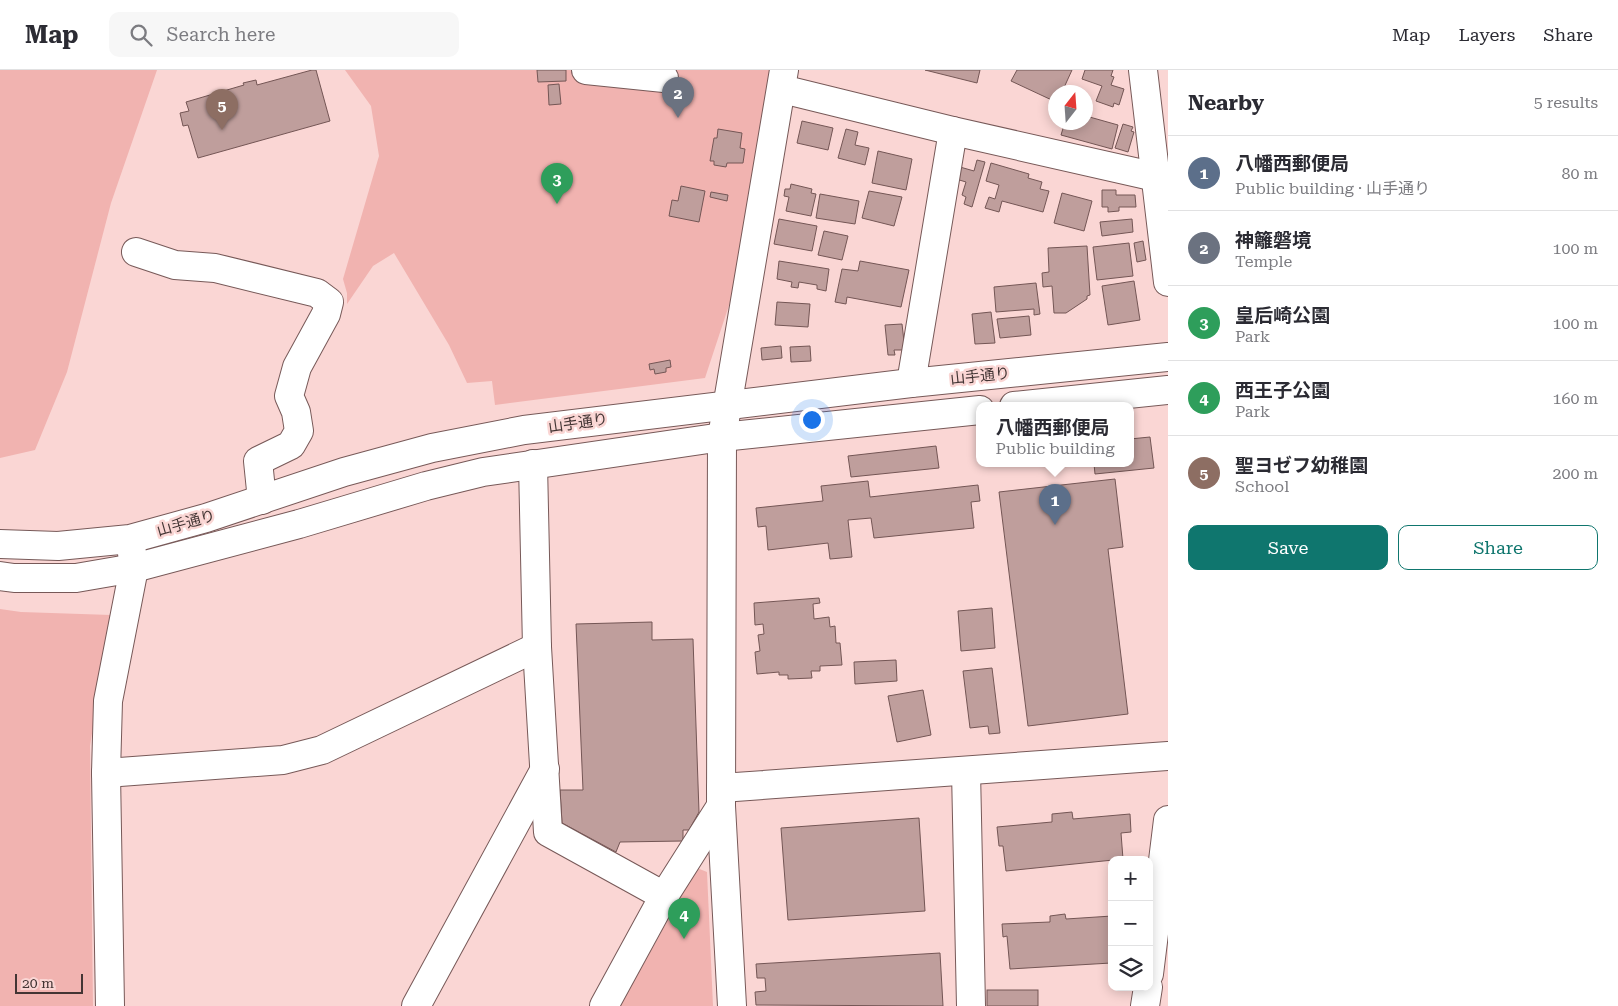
<!DOCTYPE html>
<meta charset="utf-8">
<style>
body{margin:0;font-family:"Roboto Serif","Noto Sans JP",serif;background:#f7f7f7;color:#2b2b33}
.controls{position:absolute;right:15px;bottom:15px;display:grid;overflow:hidden;border-radius:10px;box-shadow:0 2px 12px #0003}
.controls button{width:45px;height:45px;display:grid;place-items:center;padding:0;border:0;border-bottom:1px solid #e1e1e2;background:#fff;color:#2b2b33;font:25px sans-serif}
.compass{position:absolute;left:1048px;top:15px;width:45px;height:45px;border-radius:50%;background:#fff;box-shadow:0 2px 12px #0003;rotate:17deg}
.scale{position:absolute;left:15px;bottom:12px;width:68px;box-sizing:border-box;padding-left:5px;border:2px solid #433534;border-top:0;font-size:14px;line-height:18px;white-space:nowrap;color:#433534;-webkit-text-stroke:4px #fad6d4;paint-order:stroke}
.you{position:absolute;left:811px;top:349px;width:18px;height:18px;margin:-12px;border:4px solid #fff;border-radius:50%;background:#1a73e8;box-shadow:0 0 0 8px #1a73e833}
.badge{display:grid;place-items:center;width:32px;height:32px;border-radius:50%;background:#0f766e;color:#fff;font-size:16px;font-weight:700}
.pin{position:absolute;translate:-50% -41px;filter:drop-shadow(0 1px 2px #0008)}
.pin::after{content:'';position:absolute;top:26px;width:18px;height:15px;background:inherit;clip-path:polygon(0 0,100% 0,50% 100%)}
.popup{position:absolute;left:976px;top:332px;width:158px;height:65px;box-sizing:border-box;display:grid;place-content:center;border-radius:10px;background:#fff;filter:drop-shadow(0 1px 4px #0005);font-size:16px;white-space:nowrap;color:#7c7c81}
.popup b{font-size:19px;color:#2b2b33}
.popup::after{content:'';position:absolute;left:50%;top:100%;margin-left:-10px;border:10px solid transparent;border-top-color:#fff}
.list{margin:0;padding:0;list-style:none}
h2{display:flex;justify-content:space-between;align-items:center;height:65px;margin:0;padding:0 20px;font-size:21px}
h2 small{font-size:16px;font-weight:400;color:#7c7c81}
.list li{display:grid;grid-template-columns:32px 1fr auto;gap:15px;align-items:center;box-sizing:border-box;height:75px;padding:0 20px;border-top:1px solid #e1e1e2}
.list b{display:block;font-size:19px;white-space:nowrap}
.list p{margin:0;font-size:16px;white-space:nowrap;color:#7c7c81}
.list em{font-size:16px;font-style:normal;color:#7c7c81}
.actions{display:flex;gap:10px;padding:15px 20px}
.actions a{flex:1;padding:11px 0;border:1px solid #0f766e;border-radius:10px;text-align:center;font-size:18px;color:#0f766e}
.actions .main{background:#0f766e;color:#fff}
.icon{flex:none;width:28px;height:28px;fill:none;stroke:currentColor;stroke-width:2;stroke-linecap:round;stroke-linejoin:round}
.map{position:relative;flex:none;width:1168px;height:936px;overflow:hidden}
header{display:flex;align-items:center;gap:30px;box-sizing:border-box;height:70px;padding:0 25px;background:#fff;border-bottom:1px solid #e1e1e2}
header strong{font-size:24px}
nav{display:flex;gap:28px;margin-inline-start:auto;font-size:18px}
.search{width:350px;height:45px;background:#f7f7f7;display:flex;align-items:center;gap:12px;box-sizing:border-box;padding:0 18px;border-radius:10px;color:#7c7c81;font-size:19px}
main{display:flex}
aside{flex:1;background:#fff}
.map>svg:first-child{display:block}
.green{fill:#f1b3b0}
.building{fill:#bf9e9c;stroke:#745655}
.lines{fill:none;stroke-linecap:round;stroke-linejoin:round}
.minor-casing{stroke:#775958;stroke-width:30}
.minor{stroke:#fff;stroke-width:28}
.labels{text-anchor:middle;dominant-baseline:central;stroke-width:5;stroke-linejoin:round;paint-order:stroke}
.street-label{font-size:15px;fill:#433534;stroke:#fad6d4}
</style>
<header>
<strong>Map</strong>
<div class="search"><svg class="icon" aria-label="search" viewBox="0 0 24 24"><circle cx="10" cy="10" r="6"/><path d="M15 15l6 6"/></svg>Search here</div>
<nav><a>Map</a><a>Layers</a><a>Share</a></nav>
</header>
<main>
<div class="map">
<svg width="1168" height="936" viewBox="0 0 1168 936">
<rect width="100%" height="100%" fill="#fad6d4"/>
<g class="green">
<path d="M0 0H157L111 133 67 302 35 380 0 388Z"/>
<path d="M345 0H773L732 226 705 308 495 335 492 311 467 313 449 275 394 183 373 196 347 234V223L343 209 379 86 371 36Z"/>
<path d="M0 539 21 542 111 545 90 676 93 936H0Z"/>
<path d="M697 798 707 802 713 936H620Z"/>
</g>
<g class="building">
<path d="M312 0H316L330 51 198 88 188 55 183 56 180 43 189 41 186 32 244 15 243 13 256 10 257 15Z"/>
<path d="M537 0H566V11L538 12Z"/>
<path d="M925 0H980L977 13Z"/>
<path d="M1017 0H1072L1062 22H1056V32L1011 11Z"/>
<path d="M1085 0H1113L1111 6 1114 7 1111 15 1124 19 1119 35 1114 33 1113 37 1096 31 1102 16 1082 9Z"/>
<path d="M559 14 561 34 549 35 548 15Z"/>
<path d="M1086 46 1118 55 1112 79 1061 65 1065 52H1086Z"/>
<path d="M802 51 833 58 828 80 797 73Z"/>
<path d="M1123 54 1133 57 1131 61 1134 62 1128 82 1115 78Z"/>
<path d="M718 59 742 63 740 78 745 79 743 93H727L726 97 714 95V91H710L714 68H717Z"/>
<path d="M846 59 858 62 855 75 869 78 865 95 838 88Z"/>
<path d="M878 81 912 89 906 120 872 113Z"/>
<path d="M977 90 985 92 972 137 964 134 966 127 962 125 966 112 956 109 960 97 974 101Z"/>
<path d="M991 93 1029 104 1028 108 1042 112 1040 119 1049 121 1043 142 1002 131 999 142 985 138 989 127 995 129 999 115 986 111Z"/>
<path d="M791 114 812 119 811 123 816 124 811 146 786 141 789 127 784 126 785 119H790Z"/>
<path d="M681 116 705 121 699 152 669 146 672 130 678 131Z"/>
<path d="M1102 120H1116V125H1135L1136 137H1119V141L1108 142V137H1102Z"/>
<path d="M869 121 902 127 894 156 862 148Z"/>
<path d="M711 122 728 125 727 131 710 127Z"/>
<path d="M1062 123 1092 131 1084 161 1054 153Z"/>
<path d="M820 124 859 131 855 154 816 148Z"/>
<path d="M779 149 817 156 812 181 774 174Z"/>
<path d="M1132 149 1133 162 1102 166 1100 152Z"/>
<path d="M824 161 848 166 842 190 818 185Z"/>
<path d="M1143 171 1146 190 1137 192 1134 173Z"/>
<path d="M1129 173 1133 206 1097 210 1093 177Z"/>
<path d="M1087 176 1090 225 1087 226V229L1066 243H1054L1052 216 1043 217 1042 203 1049 202 1048 178Z"/>
<path d="M779 191 829 199 826 221 817 219V215L799 212 798 218 791 217 792 212 777 209Z"/>
<path d="M860 191 909 200 901 237 847 227 846 234 835 232 842 199 858 201Z"/>
<path d="M1134 211 1140 250 1108 255 1102 216Z"/>
<path d="M1036 213 1040 244 1034 245V239L996 242 994 217Z"/>
<path d="M777 232 810 234 808 257 775 255Z"/>
<path d="M991 242 995 273 975 274 972 244Z"/>
<path d="M1029 246 1031 265 1000 268 997 249Z"/>
<path d="M902 254 905 280H894L895 285H888L885 255Z"/>
<path d="M781 276 782 288 762 290 761 278Z"/>
<path d="M810 276 811 291 791 292 790 277Z"/>
<path d="M670 290 671 297 666 298V302L655 304 654 299 650 300 649 294Z"/>
<path d="M1150 367 1154 398 1095 404 1094 394H1130V369Z"/>
<path d="M936 376 939 398 851 407 848 386Z"/>
<path d="M1115 409 1123 477 1108 479 1128 644 1028 656 999 422Z"/>
<path d="M868 411 870 427 978 415 980 431 971 432 974 458 874 468 871 448 848 450 852 487 830 489 828 473 768 480 766 456 758 457 756 438 823 431 821 416Z"/>
<path d="M819 528 820 533 813 534 814 549 829 547 830 557 835 556 836 573H840L842 595 820 596V601H811L812 608 788 609V605H779V602L757 604 755 582 760 581 758 565 764 564 763 554 755 555 754 533Z"/>
<path d="M992 538 995 578 961 581 958 541Z"/>
<path d="M652 552V570L693 569 699 742 689 760H683V771L620 772 616 782 562 753 560 720H583L576 554Z"/>
<path d="M896 590 897 611 855 614 854 592Z"/>
<path d="M992 598 1000 663 989 664 988 656 970 658 963 601Z"/>
<path d="M923 620 931 665 897 672 888 626Z"/>
<path d="M1072 742 1073 749 1130 744 1131 762 1121 763 1123 789 1006 801 1003 776H999L997 757 1052 752V744Z"/>
<path d="M919 748 925 841 788 850 781 758Z"/>
<path d="M1065 844 1066 849 1112 846V858H1109L1111 893 1010 899 1007 866 1003 867 1002 854 1050 852V846Z"/>
<path d="M940 883 943 936 756 935 755 922 766 921 765 908H757L756 894Z"/>
<rect x="987" y="920" width="51" height="16"/>
</g>
<g class="lines">
<defs>
<g id="minor">
<path d="M586 0 664 8"/>
<path d="M1143 0 1168 212"/>
<path d="M782 19 953 61 1156 107H1168"/>
<path d="M136 182 175 195 215 198 317 223 329 232 326 244 297 297 289 326 296 342 299 361 291 375 258 391 262 430"/>
<path d="M911 313 953 61"/>
<path d="M1014 336 1168 320"/>
<path d="M533 394 537 577 548 762 664 826"/>
<path d="M0 474 58 476 130 469 206 448 344 402 432 378 524 360 911 313 1168 287"/>
<path d="M0 506 14 508H76L134 498 299 454 426 416 483 402 722 367 980 340"/>
<path d="M966 701 971 936"/>
<path d="M106 703 283 690 322 680 537 577"/>
<path d="M721 718 1168 686"/>
<path d="M1149 904 1168 750"/>
<path d="M110 936 106 703 108 631 134 498 132 483"/>
<path d="M416 936 545 699"/>
<path d="M604 936 664 826 721 736"/>
<path d="M732 936 721 736 722 367 784 0"/>
<path d="M1145 936 1148 917"/>
</g>
</defs>
<use href="#minor" class="minor-casing"/>
<use href="#minor" class="minor"/>
</g>
<g class="labels">
<g class="street-label">
<text transform="translate(980 306) rotate(-6)">山手通り</text>
<text transform="translate(578 353) rotate(-8)">山手通り</text>
<text transform="translate(186 453) rotate(-16)">山手通り</text>
</g>
</g>
</svg>
<div class="controls">
<button>+</button>
<button>−</button>
<button><svg class="icon" aria-label="layers" viewBox="0 0 24 24"><path d="M12 4l9 5-9 5-9-5zM3 14l9 5 9-5"/></svg></button>
</div>
<svg class="compass" viewBox="-18 -18 36 36"><path d="M0-13l5 13h-10z" fill="#e53935"/><path d="M0 13l5-13h-10z" fill="#7c7c81"/></svg>
<div class="scale">20 m</div>
<div class="you"></div>
<div class="pin badge" style="left:1055px;top:455px;background:#5c6f8a">1</div>
<div class="popup"><b>八幡西郵便局</b>Public building</div>
<div class="pin badge" style="left:678px;top:48px;background:#6b7280">2</div>
<div class="pin badge" style="left:557px;top:134px;background:#2e9e5b">3</div>
<div class="pin badge" style="left:684px;top:869px;background:#2e9e5b">4</div>
<div class="pin badge" style="left:222px;top:60px;background:#8d6e63">5</div>
</div>
<aside>
<h2>Nearby<small>5 results</small></h2>
<ul class="list">
<li><span class="badge" style="background:#5c6f8a">1</span><div><b>八幡西郵便局</b><p>Public building · 山手通り</p></div><em>80 m</em></li>
<li><span class="badge" style="background:#6b7280">2</span><div><b>神籬磐境</b><p>Temple</p></div><em>100 m</em></li>
<li><span class="badge" style="background:#2e9e5b">3</span><div><b>皇后崎公園</b><p>Park</p></div><em>100 m</em></li>
<li><span class="badge" style="background:#2e9e5b">4</span><div><b>西王子公園</b><p>Park</p></div><em>160 m</em></li>
<li><span class="badge" style="background:#8d6e63">5</span><div><b>聖ヨゼフ幼稚園</b><p>School</p></div><em>200 m</em></li>
</ul>
<div class="actions"><a class="main">Save</a><a>Share</a></div>
</aside>
</main>
